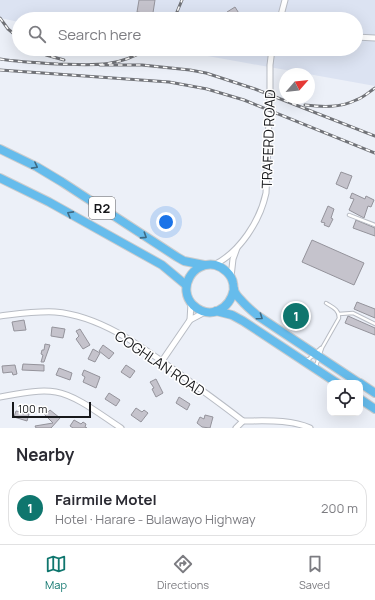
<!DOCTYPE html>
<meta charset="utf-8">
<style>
body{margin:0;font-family:Manrope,sans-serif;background:#f7f7f7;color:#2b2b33}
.controls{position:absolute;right:12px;bottom:12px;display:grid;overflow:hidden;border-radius:8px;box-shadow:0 4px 16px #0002}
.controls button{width:36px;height:36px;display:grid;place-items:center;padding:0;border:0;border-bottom:1px solid #e1e1e2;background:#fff;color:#2b2b33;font:20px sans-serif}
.compass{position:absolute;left:279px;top:68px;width:36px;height:36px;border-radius:50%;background:#fff;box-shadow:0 4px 16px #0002;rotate:62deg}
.scale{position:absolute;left:12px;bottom:10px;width:79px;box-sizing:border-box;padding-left:4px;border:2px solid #17181b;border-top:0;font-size:11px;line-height:14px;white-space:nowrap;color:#17181b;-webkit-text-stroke:3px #fff;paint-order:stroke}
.you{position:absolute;left:166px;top:222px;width:14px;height:14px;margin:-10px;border:3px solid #fff;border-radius:50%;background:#1a73e8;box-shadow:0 0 0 6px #1a73e833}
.badge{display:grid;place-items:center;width:26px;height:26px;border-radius:50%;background:#0f766e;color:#fff;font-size:13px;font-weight:700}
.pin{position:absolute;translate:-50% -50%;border:2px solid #fff;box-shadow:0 1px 4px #0006}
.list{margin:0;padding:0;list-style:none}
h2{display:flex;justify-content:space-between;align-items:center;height:52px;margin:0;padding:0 16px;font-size:17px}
h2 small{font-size:13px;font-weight:400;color:#7c7c81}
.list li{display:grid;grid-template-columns:26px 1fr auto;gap:12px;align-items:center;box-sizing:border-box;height:56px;margin:0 8px 8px;padding:0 8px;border:1px solid #e1e1e2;border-radius:16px}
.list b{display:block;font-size:15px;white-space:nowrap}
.list p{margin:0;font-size:13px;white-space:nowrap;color:#7c7c81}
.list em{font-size:13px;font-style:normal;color:#7c7c81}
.icon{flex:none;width:22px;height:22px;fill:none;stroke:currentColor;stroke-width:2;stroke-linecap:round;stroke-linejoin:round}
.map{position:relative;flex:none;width:375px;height:428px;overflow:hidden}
.search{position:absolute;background:#fff;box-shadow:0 4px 16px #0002;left:12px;right:12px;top:12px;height:44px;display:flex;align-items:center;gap:10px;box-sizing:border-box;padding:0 14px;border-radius:22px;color:#7c7c81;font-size:15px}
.sheet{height:116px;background:#fff}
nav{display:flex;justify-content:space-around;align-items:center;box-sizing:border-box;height:56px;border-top:1px solid #e1e1e2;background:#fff;font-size:11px;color:#7c7c81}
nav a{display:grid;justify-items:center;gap:2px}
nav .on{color:#0f766e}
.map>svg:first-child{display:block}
.built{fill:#dce3f2}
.building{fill:#c5c3cc;stroke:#94939b}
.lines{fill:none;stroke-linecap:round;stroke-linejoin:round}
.service-casing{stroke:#b8bcc4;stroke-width:4.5}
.minor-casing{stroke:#b8bcc4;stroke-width:7}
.trunk-casing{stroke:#cccccd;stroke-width:10}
.service{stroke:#fff;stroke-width:2.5}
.minor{stroke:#fff;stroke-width:5}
.trunk{stroke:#66bcec;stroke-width:8}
.rail-casing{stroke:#717378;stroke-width:3}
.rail{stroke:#fff;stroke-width:1.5;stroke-dasharray:4.5;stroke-linecap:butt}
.oneway{stroke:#3e6a84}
.labels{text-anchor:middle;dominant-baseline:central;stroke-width:3;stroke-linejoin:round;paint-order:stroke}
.shield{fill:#fff;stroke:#5d5d5f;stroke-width:1}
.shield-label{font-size:13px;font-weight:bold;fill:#17181b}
.street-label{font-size:14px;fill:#17181b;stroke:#fff}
</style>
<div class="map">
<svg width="375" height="428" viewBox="0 0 375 428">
<rect width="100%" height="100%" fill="#ecf0f8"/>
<path class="built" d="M0 0H375V86L169 49H356V19H19V22L0 18Z"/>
<g class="building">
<path d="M139 0H155L152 19H143L144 13 137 12Z"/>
<path d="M235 7 240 15 231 19 227 12Z"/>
<path d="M341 172 352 176 347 189 336 184Z"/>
<path d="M352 193 365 199 366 196 374 200 371 207 368 206 364 218 349 210 354 199 350 198Z"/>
<path d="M328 206 334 209 331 218 333 219 329 227 324 225 325 223 321 222Z"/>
<path d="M356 220 375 228V236L353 228Z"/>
<path d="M312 240 364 263 354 285 302 262Z"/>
<path d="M357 302 375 309V318L354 309Z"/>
<path d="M348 316 375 328V335L345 323Z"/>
<path d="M24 320 26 330 14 331 12 322Z"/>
<path d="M52 327 65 329 63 338 51 336Z"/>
<path d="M80 329 90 345 83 349 76 339 79 336 76 331Z"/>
<path d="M45 344 50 345 44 362H41L43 355 41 354 42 350H44Z"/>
<path d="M103 345 114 353 109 359 99 351Z"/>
<path d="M93 349 100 353 95 362 88 359Z"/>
<path d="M23 364 44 365V371L22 370Z"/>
<path d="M15 365 17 374 13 375 12 372 3 373 2 366Z"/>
<path d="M126 365 135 371 130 378 121 372Z"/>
<path d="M59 368 72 373 70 380 56 375Z"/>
<path d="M84 370 100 377 96 388 83 382 85 377 82 375Z"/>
<path d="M156 379 163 393 156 397 152 389 154 388 150 382Z"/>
<path d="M109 393 120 400 116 406 105 399Z"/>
<path d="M179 397 190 404 187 410 176 403Z"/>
<path d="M136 408 142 412 144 410 148 413 141 422 131 415Z"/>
<path d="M50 410 60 418 51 428H36L35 426 53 423 44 414 46 411 48 412Z"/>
<path d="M16 411 29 414 27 421 14 417Z"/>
<path d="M205 415 213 417 210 428 202 427 197 423 200 417 204 419Z"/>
<path d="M74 420 81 424 83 422 86 424 85 427 87 428H73L70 426Z"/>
</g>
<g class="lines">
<defs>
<g id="service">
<path d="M349 215 375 225"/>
<path d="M339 314 353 313 375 324"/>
<path d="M306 360 309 359 321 348"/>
<path d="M316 366 322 348 339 318C339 309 332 307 326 303"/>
</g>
<g id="minor">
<path d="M280 19 285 0"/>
<path d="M356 37 375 38"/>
<path d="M214 265C240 252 260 221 266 193L270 96V65L272 49"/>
<path d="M231 277 233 259 237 248"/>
<path d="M191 303 190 320 205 312"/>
<path d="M0 316C17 314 37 311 55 312 103 316 146 350 184 377 204 392 224 406 243 421"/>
<path d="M162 361 190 320"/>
<path d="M0 397C18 394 38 389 56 392 78 396 102 416 121 428"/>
<path d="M236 428 243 421C265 421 290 419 310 428"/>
</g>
<g id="trunk">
<path d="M0 149 37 167 62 182 177 257 184 261 204 265"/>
<path d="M0 178 49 202 162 265 186 285"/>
<path d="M234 289C230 309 210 321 193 305 177 289 192 261 215 265 223 267 232 275 233 283 234 285 233 288 234 290 235 293 238 297 241 300 246 306 252 311 258 316L359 383"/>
<path d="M216 311 232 315 243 321 337 383"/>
<path d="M360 383 375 393"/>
<path d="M360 399 375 409"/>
</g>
</defs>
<use href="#service" class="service-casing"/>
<use href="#minor" class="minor-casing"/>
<use href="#trunk" class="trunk-casing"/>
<use href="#service" class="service"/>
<use href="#minor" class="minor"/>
<use href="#trunk" class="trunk"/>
<defs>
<g id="rail">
<path d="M0 18 8 29 19 38"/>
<path d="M174 19 182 0"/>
<path d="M35 49 46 55 64 60"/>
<path d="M0 59C19 62 39 63 58 64 92 65 117 68 147 49"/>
<path d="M100 65H142L190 70 206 73 255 89 375 136"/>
<path d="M0 70 169 82 207 89 244 100 375 153"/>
<path d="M305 105C322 107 340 108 356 100 363 98 369 92 375 88"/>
</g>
</defs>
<use href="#rail" class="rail-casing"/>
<use href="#rail" class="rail"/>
</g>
<defs><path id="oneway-chevron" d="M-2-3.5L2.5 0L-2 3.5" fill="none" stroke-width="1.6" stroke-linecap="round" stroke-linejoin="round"/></defs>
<g class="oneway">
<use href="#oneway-chevron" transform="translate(35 166) rotate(28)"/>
<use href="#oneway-chevron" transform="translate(70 214) rotate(-151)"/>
<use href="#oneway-chevron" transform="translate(144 236) rotate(33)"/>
<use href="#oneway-chevron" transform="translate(260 317) rotate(35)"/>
</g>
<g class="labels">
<rect class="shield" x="89" y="197" width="26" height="22" rx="3"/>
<g class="shield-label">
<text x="102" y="208">R2</text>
</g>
<g class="street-label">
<text transform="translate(268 139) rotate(-88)">TRAFERD ROAD</text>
<text transform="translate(160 363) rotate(34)">COGHLAN ROAD</text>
</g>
</g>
</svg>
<div class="controls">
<button><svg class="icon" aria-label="locate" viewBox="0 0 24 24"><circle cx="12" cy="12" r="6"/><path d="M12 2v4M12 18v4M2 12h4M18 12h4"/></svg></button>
</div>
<svg class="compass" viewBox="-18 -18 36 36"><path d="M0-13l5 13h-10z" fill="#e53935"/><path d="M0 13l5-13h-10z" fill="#7c7c81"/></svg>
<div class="scale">100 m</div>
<div class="you"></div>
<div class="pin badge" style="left:296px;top:316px">1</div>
<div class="search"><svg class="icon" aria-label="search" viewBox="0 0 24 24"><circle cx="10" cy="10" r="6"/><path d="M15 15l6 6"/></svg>Search here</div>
</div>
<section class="sheet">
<h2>Nearby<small></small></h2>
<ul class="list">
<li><span class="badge">1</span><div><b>Fairmile Motel</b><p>Hotel · Harare - Bulawayo Highway</p></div><em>200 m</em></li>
</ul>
</section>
<nav>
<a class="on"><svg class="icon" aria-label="map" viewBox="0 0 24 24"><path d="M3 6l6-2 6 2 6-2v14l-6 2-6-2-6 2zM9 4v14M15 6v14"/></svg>Map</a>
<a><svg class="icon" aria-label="directions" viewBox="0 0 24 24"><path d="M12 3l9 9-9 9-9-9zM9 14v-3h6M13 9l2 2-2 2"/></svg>Directions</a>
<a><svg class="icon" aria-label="saved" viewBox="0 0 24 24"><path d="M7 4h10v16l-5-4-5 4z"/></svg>Saved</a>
</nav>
